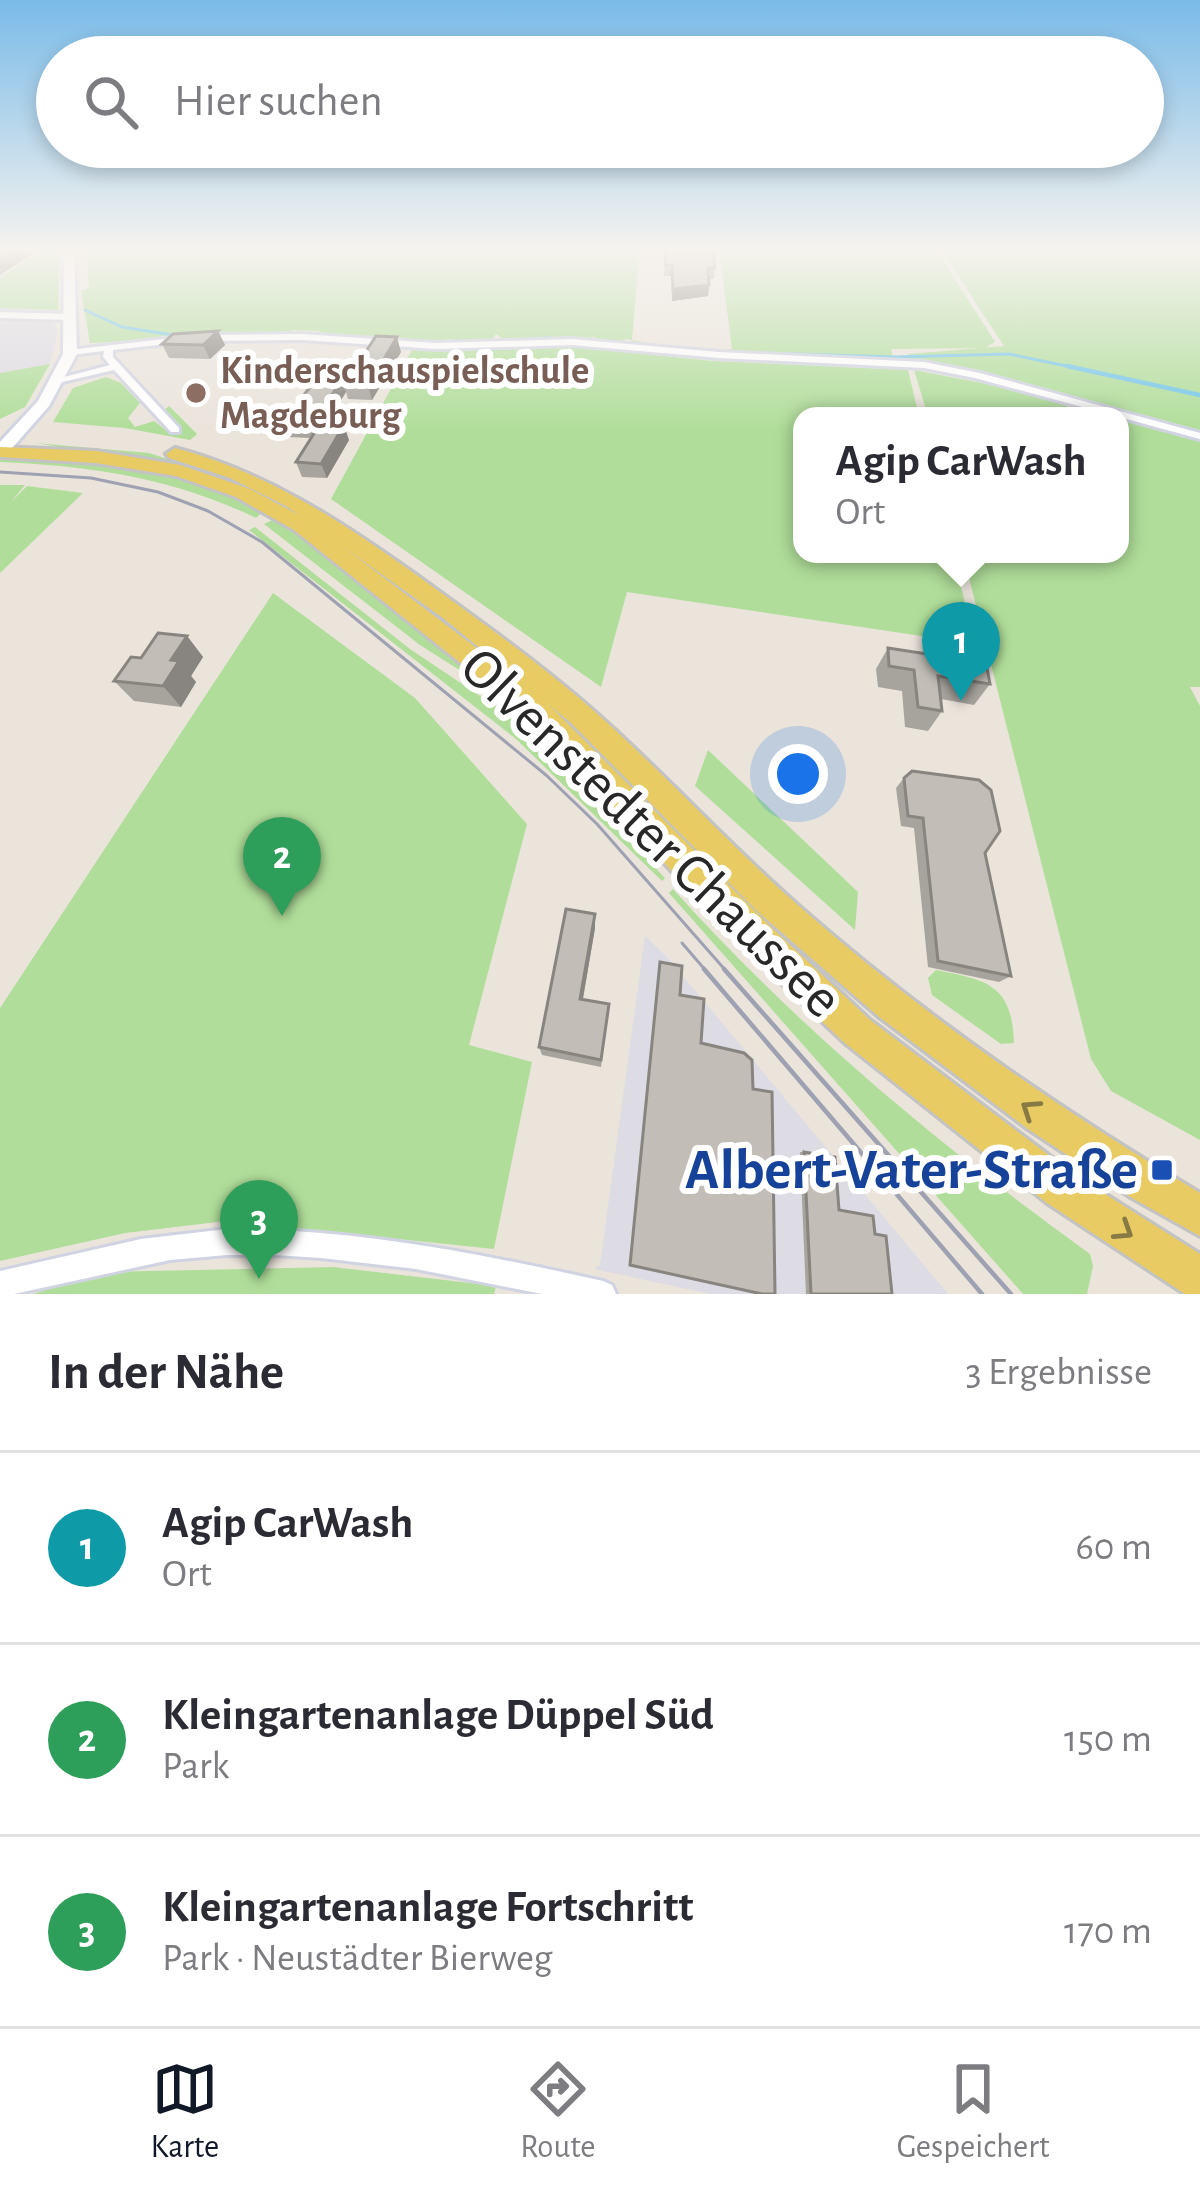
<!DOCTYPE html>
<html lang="de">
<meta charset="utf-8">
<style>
body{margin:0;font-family:"Alegreya Sans",sans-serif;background:#f2f2f3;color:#2b2b33}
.you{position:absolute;left:798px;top:774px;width:42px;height:42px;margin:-30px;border:9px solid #fff;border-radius:50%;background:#1a73e8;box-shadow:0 0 0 18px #1a73e833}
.badge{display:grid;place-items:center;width:78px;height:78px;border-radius:50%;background:#111827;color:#fff;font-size:39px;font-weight:700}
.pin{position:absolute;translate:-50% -99px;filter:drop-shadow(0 3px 6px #0008)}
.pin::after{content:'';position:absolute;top:63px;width:42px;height:36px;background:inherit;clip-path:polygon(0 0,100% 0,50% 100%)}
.popup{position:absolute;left:793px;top:407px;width:336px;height:156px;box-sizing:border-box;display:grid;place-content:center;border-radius:24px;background:#fff;filter:drop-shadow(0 3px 9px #0005);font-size:39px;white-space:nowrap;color:#7c7c81}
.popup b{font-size:45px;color:#2b2b33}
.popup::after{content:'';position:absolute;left:50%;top:100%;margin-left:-24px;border:24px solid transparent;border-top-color:#fff}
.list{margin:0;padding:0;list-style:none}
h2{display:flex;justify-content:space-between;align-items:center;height:156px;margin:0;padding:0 48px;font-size:51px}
h2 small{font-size:39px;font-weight:400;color:#7c7c81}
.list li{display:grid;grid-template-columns:78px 1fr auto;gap:36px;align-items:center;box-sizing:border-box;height:192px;padding:0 48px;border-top:3px solid #e1e1e2}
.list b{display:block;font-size:45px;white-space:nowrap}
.list p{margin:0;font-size:39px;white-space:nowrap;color:#7c7c81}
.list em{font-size:39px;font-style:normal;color:#7c7c81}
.icon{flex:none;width:66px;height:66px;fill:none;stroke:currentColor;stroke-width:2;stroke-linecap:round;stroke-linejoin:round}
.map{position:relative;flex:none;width:1200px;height:1294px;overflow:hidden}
.search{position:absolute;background:#fff;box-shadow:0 6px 18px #0003;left:36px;right:36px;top:36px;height:132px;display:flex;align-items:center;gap:30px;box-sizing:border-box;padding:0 42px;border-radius:66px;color:#7c7c81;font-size:45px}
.sheet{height:732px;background:#fff}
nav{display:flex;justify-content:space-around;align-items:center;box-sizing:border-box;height:168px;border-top:3px solid #e1e1e2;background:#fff;font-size:33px;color:#7c7c81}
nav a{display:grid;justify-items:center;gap:6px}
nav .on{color:#111827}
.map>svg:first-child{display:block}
.industrial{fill:#dddbe3}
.green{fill:#b0de9a}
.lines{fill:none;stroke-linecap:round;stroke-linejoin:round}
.stream-far1{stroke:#73c6e7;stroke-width:3}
.stream{stroke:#73c6e7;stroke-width:4.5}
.street-casing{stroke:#d0d3e1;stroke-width:6}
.secondary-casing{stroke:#d0d3e1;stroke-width:6}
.primary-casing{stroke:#c3c3c3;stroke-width:6}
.street{fill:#fff;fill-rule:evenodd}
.secondary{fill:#fff;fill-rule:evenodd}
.primary{fill:#e8cb62;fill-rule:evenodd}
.tram-far1{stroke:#9ea1b2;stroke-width:3}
.tram{stroke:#9ea1b2;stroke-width:4.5}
.wall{fill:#a7a39d}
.shaded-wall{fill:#888580}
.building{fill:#c2beb7;stroke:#888580;stroke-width:3}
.oneway{stroke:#887a45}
.education-dot{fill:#8d6e63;stroke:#fff;stroke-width:4.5}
.transit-dot{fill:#1a4fb4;stroke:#fff;stroke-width:4.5}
.labels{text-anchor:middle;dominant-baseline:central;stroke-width:12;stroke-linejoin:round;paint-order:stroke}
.far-education-label{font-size:39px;font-weight:bold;fill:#785e54;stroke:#fff;text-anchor:start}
.near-street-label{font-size:57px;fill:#282828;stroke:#fff}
.near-transit-label{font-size:57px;font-weight:bold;fill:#164399;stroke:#fff;text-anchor:end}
</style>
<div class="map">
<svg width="1200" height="1294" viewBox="0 0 1200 1294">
<rect width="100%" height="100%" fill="#eae4db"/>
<g class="industrial">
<path d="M0 318 54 323 58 331 50 364 0 373Z"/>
<path d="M645 936 667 957 948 1294H711L594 1269 600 1265Z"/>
</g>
<g class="green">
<path d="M45 248H57L59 253 58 310 0 308V278Z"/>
<path d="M86 248H640L632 340 689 350 630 344 632 340 625 339 624 343 597 341 594 336 590 341 505 340 496 334 492 340 452 344V339L443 340 444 345 385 335 380 340 306 335 322 331 290 330 300 335 211 336 213 332 209 331 205 337 90 343 81 291 89 288Z"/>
<path d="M719 248H935L995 342 985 348 891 349 894 361 698 352 732 349Z"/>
<path d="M940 248H1200V430L988 374 911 361 908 354 1004 346Z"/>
<path d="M549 344 713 361 908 370 919 416H802V554H953L975 644 627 592 601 687 331 499 412 350Z"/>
<path d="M50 364 25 407 0 419V373Z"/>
<path d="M914 370 1008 388 1110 416H928Z"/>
<path d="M106 377 121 383 140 403 128 418 135 427 154 421 170 433 180 429 163 411 169 406 197 434 190 440 125 428 53 422 73 388Z"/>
<path d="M1120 419 1200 440V687H1190L1200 706V1140L1111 1091 1091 1059 963 554H1120Z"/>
<path d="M35 443 149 453 275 494 519 673 844 985 735 895 598 751 532 689 308 519 256 490 194 468Z"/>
<path d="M0 457C90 461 182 466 263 511L256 518C173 478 92 466 0 462Z"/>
<path d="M0 485H25L11 502 27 486 83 493 0 573Z"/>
<path d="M277 518 513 699 543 732 508 701 420 645 264 524Z"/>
<path d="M255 527 410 649 510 716 665 878 662 881 516 739 249 530Z"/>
<path d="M273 593 415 698 527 824 469 1045 532 1062 494 1249 226 1221 125 1233 0 1261V1008Z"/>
<path d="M708 750 858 892 855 930 695 786Z"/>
<path d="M673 889C799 1029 938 1144 1090 1254L1093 1266 1087 1294H1023L669 893Z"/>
<path d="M936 970C987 980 1012 984 1014 1043L1001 1044 932 995 928 978Z"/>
<path d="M333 1267 496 1286 494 1294H33L103 1272Z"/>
</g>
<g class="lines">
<g class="stream-far1">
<path d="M0 310 44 314"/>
<path d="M85 310 122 327 179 336"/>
<path d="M216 334 382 339"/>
<path d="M455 343 547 338 699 351 895 357 1009 354 1081 369"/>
</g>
<path class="stream" d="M1067 366 1200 395"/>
<defs>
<g id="street">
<path d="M0 312 70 314 74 317 70 320 0 318Z"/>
<path d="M302 334 436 343 572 339 719 352 924 362 980 373 1200 433V439L975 378 924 368 719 358 572 345 436 349 302 340 206 341 201 338 206 335Z"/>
<path d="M182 337 185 338V342L113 350V357L179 428V432H171L114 370 58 383 53 380 110 365 103 357 104 351 71 355 66 352 68 350Z"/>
<path d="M227 1229C355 1229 478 1253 603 1281L612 1285 616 1294H542L416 1269 321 1258 274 1255H227L170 1260 14 1294H0V1271L141 1239Z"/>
</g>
<path id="secondary" d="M64 248H74L77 354 49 406 6 455 0 457V442L38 401 63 354Z"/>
<g id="primary">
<path d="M0 447 96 451 180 465 250 489 308 520 541 697 773 929 870 1020 1075 1175 1200 1254V1294H1185L1047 1203 846 1044 749 953 523 713 294 530 236 497 176 476 96 463 0 457Z"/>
<path d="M175 448C266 472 339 520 415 574 484 624 554 673 616 731 679 789 736 851 800 907 924 1016 1059 1109 1200 1193V1236L1132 1198 1028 1129 878 1016 758 912 571 723 443 618 286 506 230 478 169 458 166 454Z"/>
</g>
</defs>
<use href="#street" class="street-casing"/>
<use href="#secondary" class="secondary-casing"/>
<use href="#primary" class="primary-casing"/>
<use href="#street" class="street"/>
<use href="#secondary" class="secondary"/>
<use href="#primary" class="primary"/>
<g class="tram-far1">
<path d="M0 472 91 478 158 492 208 511 262 542 546 775 597 824 727 972"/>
<path d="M682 943 707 972"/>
</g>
<g class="tram">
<path d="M704 969 982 1294"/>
<path d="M724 969 1011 1294"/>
</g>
</g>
<g class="wall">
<path d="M666 248 715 268 714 279H709L708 296 672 301 671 276H664Z"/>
<path d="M218 331 225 345 210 359 169 358 162 344Z"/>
<path d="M401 352 372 400 348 399 346 392 326 424 349 440 327 478 302 477 296 462 311 438 288 437 283 424 342 379 344 384Z"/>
<path d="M187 636 203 657 191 676 196 682 181 707 134 701 114 681 141 658Z"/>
<path d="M888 648 990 684 974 705 941 699 942 711 928 731 905 727 902 691 878 687 876 669Z"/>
<path d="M904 778 985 853 1011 976 999 982 928 967 914 828 901 826 896 788Z"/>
<path d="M595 914V928L583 999 609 1004 601 1067 542 1055 539 1047Z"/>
<path d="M800 1152H804L839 1210 875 1234 892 1294H806Z"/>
</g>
<g class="shaded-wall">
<path d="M19 248H35L37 251 0 275V260Z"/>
<path d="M709 285 708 296 672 301 673 289Z"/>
<path d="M218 331 225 345 210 359 203 345Z"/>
<path d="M397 337 401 352 372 400 368 386Z"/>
<path d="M342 379 346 392 317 438 312 426Z"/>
<path d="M344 425 349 440 327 478 321 464Z"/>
<path d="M187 636 203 657 191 676 196 682 181 707 163 686 171 660Z"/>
<path d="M595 914V928L581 1009 580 999Z"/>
</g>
<g class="building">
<path d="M0 248H19L0 260Z"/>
<path d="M666 248H713L715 268H708L709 285 673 289 672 265H665Z"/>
<path d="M218 331 203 345 162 344 173 334Z"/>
<path d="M376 336 397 337 368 386 344 385Z"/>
<path d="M317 377 342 379 312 426 283 424Z"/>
<path d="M320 424 344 425 321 464 296 462Z"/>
<path d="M158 633 187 636 171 660 179 661 163 686 114 681 131 657 141 658Z"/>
<path d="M888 648 986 663 990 684 938 676 942 711 918 707 914 670 889 666Z"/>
<path d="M912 771 979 780 991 790 1000 831 985 853 1011 976 938 961 923 818 908 816 904 778Z"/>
<path d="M566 909 595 914 580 999 609 1004 601 1060 539 1047Z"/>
<path d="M660 962 682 966 680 995 704 999 701 1043 744 1053 752 1060 753 1089 772 1092 775 1294H762L630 1265Z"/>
<path d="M804 1152 835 1157 839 1210 873 1216 875 1234 886 1236 892 1294H811Z"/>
</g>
<defs><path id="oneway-chevron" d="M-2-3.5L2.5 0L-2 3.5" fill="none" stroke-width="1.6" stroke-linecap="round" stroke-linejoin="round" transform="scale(3)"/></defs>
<g class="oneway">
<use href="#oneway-chevron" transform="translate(1030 1109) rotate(-146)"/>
<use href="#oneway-chevron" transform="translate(1124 1231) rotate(33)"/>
</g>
<linearGradient id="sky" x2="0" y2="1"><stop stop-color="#79bbe8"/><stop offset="0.58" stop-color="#f6f3ef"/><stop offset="1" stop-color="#f6f3ef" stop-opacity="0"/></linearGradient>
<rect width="1200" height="430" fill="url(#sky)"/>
<circle class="education-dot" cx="196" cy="393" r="12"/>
<rect class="transit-dot" x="1150" y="1158" width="24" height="24" rx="6"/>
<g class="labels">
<g class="far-education-label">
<text x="220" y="371">Kinderschauspielschule<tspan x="220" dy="45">Magdeburg</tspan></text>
</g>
<g class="near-street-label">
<text transform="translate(651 833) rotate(44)">Olvenstedter Chaussee</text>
</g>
<g class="near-transit-label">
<text x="1138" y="1170">Albert-Vater-Straße</text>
</g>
</g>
</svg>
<div class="you"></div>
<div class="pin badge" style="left:961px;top:701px;background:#0f9aa8">1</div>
<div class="popup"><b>Agip CarWash</b>Ort</div>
<div class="pin badge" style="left:282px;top:916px;background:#2e9e5b">2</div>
<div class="pin badge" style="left:259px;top:1279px;background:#2e9e5b">3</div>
<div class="search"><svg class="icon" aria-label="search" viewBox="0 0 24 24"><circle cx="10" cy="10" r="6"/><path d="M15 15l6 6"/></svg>Hier suchen</div>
</div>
<section class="sheet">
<h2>In der Nähe<small>3 Ergebnisse</small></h2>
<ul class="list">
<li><span class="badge" style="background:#0f9aa8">1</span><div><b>Agip CarWash</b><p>Ort</p></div><em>60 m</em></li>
<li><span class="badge" style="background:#2e9e5b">2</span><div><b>Kleingartenanlage Düppel Süd</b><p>Park</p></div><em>150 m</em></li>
<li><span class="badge" style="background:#2e9e5b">3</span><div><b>Kleingartenanlage Fortschritt</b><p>Park · Neustädter Bierweg</p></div><em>170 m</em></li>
</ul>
</section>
<nav>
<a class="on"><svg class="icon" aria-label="map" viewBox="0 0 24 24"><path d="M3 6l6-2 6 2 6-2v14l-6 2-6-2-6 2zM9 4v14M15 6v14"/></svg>Karte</a>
<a><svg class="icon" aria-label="directions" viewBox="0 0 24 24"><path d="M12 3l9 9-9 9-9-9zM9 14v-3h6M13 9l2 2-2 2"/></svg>Route</a>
<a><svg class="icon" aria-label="saved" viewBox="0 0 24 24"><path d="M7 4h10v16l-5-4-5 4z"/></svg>Gespeichert</a>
</nav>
